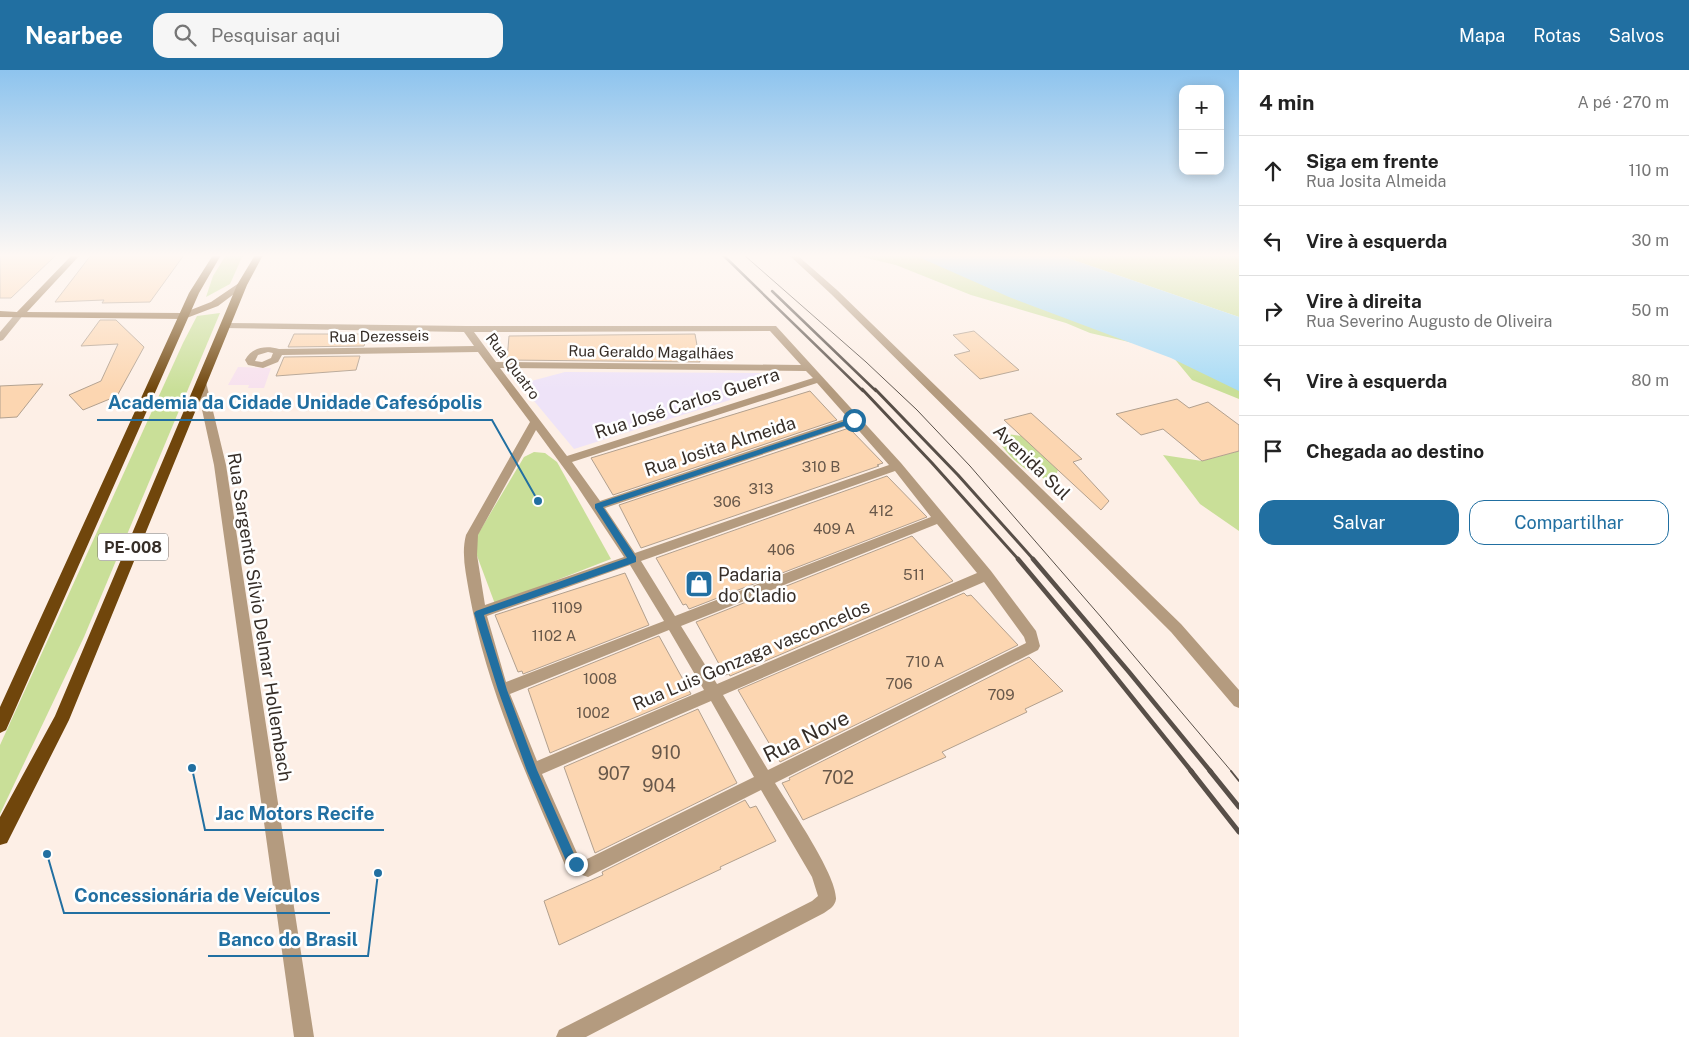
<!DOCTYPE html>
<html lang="pt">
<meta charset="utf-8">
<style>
body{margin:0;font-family:"Public Sans",sans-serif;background:#f6f6f6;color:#222}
.controls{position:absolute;right:15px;top:15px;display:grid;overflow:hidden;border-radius:10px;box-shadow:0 2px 12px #0003}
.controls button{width:45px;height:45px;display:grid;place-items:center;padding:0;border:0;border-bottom:1px solid #e0e0e0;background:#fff;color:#222;font:25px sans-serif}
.stop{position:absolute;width:15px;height:15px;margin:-11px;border:4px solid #216fa1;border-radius:50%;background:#fff}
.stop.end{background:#216fa1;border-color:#fff;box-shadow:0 1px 5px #0008}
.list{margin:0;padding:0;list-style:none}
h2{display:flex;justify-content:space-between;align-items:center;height:65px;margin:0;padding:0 20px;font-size:21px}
h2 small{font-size:16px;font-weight:400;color:#767676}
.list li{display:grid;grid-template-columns:32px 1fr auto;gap:15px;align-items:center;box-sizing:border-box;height:70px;padding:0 20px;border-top:1px solid #e0e0e0}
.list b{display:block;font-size:19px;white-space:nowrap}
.list p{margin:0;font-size:16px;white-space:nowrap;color:#767676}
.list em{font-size:16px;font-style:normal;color:#767676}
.actions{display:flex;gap:10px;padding:15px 20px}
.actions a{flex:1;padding:11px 0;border:1px solid #216fa1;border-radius:15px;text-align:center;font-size:18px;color:#216fa1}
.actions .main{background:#216fa1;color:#fff}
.icon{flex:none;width:28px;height:28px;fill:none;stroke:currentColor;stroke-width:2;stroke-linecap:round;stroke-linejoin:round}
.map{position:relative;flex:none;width:1239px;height:967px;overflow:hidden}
header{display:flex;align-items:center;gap:30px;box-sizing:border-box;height:70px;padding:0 25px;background:#216fa1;color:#fff}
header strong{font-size:24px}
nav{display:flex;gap:28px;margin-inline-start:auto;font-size:18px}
.search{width:350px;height:45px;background:#f6f6f6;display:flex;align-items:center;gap:12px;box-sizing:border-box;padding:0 18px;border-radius:15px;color:#767676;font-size:19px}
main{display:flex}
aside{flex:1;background:#fff}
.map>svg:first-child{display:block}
.education{fill:#eee3f8}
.medical{fill:#f7e1ee}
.green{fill:#c9df98}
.water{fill:#a7dbf6}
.building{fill:#fcd6b1;stroke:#b2a08e}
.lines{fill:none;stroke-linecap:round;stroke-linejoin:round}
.minor{fill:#b49b7f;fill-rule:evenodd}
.secondary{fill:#957147;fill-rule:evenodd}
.trunk{fill:#70460c;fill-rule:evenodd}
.tram-far1{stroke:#584f48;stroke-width:1}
.tram{stroke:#584f48;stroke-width:2}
.rail-far3{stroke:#584f48;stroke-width:2.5}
.rail-far2{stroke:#584f48;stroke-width:3}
.rail-far1{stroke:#584f48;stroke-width:4.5}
.rail{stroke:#584f48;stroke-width:5}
.route{fill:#216fa1}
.labels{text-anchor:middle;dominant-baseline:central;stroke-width:5;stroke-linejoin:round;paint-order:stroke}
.far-street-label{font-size:15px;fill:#362e28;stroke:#fff}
.number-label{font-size:15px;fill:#68584a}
.shield{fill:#fff;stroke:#726d68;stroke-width:1}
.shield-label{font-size:16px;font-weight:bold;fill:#362e28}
.street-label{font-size:18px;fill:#362e28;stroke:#fff}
.poi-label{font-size:18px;fill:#362e28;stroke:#fff;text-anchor:start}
.near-number-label{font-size:18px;fill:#68584a}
.near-street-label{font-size:21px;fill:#362e28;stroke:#fff}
.leader{fill:none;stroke:#216fa1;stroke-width:2}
.callout-dot{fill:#216fa1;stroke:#fff;stroke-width:2}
.callout-label{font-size:19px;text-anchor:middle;font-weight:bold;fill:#216fa1;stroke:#fff;stroke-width:5;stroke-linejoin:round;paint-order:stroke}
</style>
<header>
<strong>Nearbee</strong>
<div class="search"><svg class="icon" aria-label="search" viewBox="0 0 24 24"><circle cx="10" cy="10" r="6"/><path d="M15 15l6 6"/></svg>Pesquisar aqui</div>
<nav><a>Mapa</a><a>Rotas</a><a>Salvos</a></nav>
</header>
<main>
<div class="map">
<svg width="1239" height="967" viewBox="0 0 1239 967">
<rect width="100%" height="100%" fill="#fdefe6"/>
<path class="education" d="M565 302 777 303 779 305 735 318 730 330 574 379 520 314Z"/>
<path class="medical" d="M238 297 271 298 264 318H248L249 315H228Z"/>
<g class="green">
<path d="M226 185H243L230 214 206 227 213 206Z"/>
<path d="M854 185H941L1239 306V329L1192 310 1168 281 1090 263 1066 253 971 225 896 195Z"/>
<path d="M1059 185H1239V247Z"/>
<path d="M220 243 84 567 0 744V675L183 273 197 246Z"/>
<path d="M1000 363 1022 366 1058 400 1053 412C1032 405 1015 394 1002 376L1004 370Z"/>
<path d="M1239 381V461L1200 434 1163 385 1202 391Z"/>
<path d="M534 382 545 383 557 392 611 489 495 534 473 475 475 469 524 387Z"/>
</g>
<path class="water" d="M914 185H1059L1239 247V321L1171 288 1009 227Z"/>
<g class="building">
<path d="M0 185H56L11 228H0Z"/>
<path d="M91 185H184L150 232 102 233 104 230 55 232Z"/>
<path d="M100 250H116L144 277 117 326 83 340 69 325 101 311 118 274 81 276Z"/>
<path d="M974 261 1019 300 980 309 954 285 970 281 953 265Z"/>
<path d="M294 264H368L364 276 288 277Z"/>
<path d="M695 264 700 292 507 290 509 266Z"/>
<path d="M360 286 356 300 276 306 284 287Z"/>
<path d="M43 314 17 347 0 348V316Z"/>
<path d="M810 321 837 350 613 425 591 388Z"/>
<path d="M1177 329 1189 338 1208 332 1239 355V381L1202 391 1163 359 1141 365 1116 344Z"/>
<path d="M1031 343 1082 389 1073 392 1109 431 1101 440 1004 350Z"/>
<path d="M849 358 883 393 877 395 879 396 641 478 619 435Z"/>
<path d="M887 406 927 447 689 539 686 534 683 535 656 488Z"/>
<path d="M912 466 953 511 730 606 729 604 725 605 696 552Z"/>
<path d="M625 503 649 555 523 604 522 601 518 602 495 545Z"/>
<path d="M964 523 967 526 971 525 1018 575 780 692 738 620Z"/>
<path d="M659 566 691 624 550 683 528 619Z"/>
<path d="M1029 587 1063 621 1025 639 1027 642 942 682 946 687 803 750 782 713 790 710 789 708Z"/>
<path d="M698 639 737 713 595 783 564 697Z"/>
<path d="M745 730 750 738 756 736 776 771 720 797 721 799 559 875 544 831 603 805 602 802Z"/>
</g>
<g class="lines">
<g class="minor">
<path d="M789 185H797L837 220 1181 554 1239 620V638L1234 636 1171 562 831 224Z"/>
<path d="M20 241 24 244 3 270 0 271V262L17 242Z"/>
<path d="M226 253 467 256H776L901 393 991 501 1036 561 1040 576 1038 580 775 713C789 736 837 805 836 829 835 836 830 839 824 843L586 967H556L559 960 812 831 818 826 812 807 761 720 588 807 576 803 565 795C527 706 486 617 469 522 466 503 461 484 466 465L530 352 478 282 282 285 278 292 263 298 248 295 245 290C252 277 266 275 279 279L474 276 464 262 223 258 221 256ZM770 261 801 295 496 292 474 262ZM268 282 273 283 271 288 262 292 255 291 258 285ZM500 298 806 301 813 308 567 386ZM817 313 848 348 600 431 572 392ZM853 354 889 395 635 483 605 438ZM536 360 577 416 624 487 485 535 477 485 478 465ZM895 401 931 447 675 546 641 491ZM937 454 977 503 717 614 681 556ZM630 495 664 551 506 612 487 546ZM984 512 1024 567 1026 573 768 700 723 625ZM669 560 704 620 537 691 510 624ZM711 631 754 707 587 789 577 783 542 704Z"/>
<path d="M201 309 206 312 226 395 314 967H294L214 395 196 312Z"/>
</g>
<path class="secondary" d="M72 185H80L27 242 183 243 211 232 239 213 246 215 218 236 184 249 0 247V241L17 242Z"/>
<g class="trunk">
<path d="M213 185H221L199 223 6 660 0 663V637L189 223Z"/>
<path d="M255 185H263L247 215 69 650 7 773 0 775V747L55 646 237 215Z"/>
</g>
<path class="tram-far1" d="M744 185 866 292 917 340 970 396 1101 547 1232 702"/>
<path class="tram" d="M1231 701 1239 711"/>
<g class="rail-far3">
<path d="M723 185 863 321"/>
<path d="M772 221 876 321"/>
</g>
<g class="rail-far2">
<path d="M862 319 932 393 1019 490"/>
<path d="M875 319 958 405 1034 490"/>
</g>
<g class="rail-far1">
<path d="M1018 489 1090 575 1192 702"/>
<path d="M1033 489 1129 602 1211 702"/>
</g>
<g class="rail">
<path d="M1191 701 1239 762"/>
<path d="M1210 701 1239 737"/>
</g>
</g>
<linearGradient id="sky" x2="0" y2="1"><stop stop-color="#8ec4ee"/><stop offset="0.58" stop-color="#fef8f4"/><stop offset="1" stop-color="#fef8f4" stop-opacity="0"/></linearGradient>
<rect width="1239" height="320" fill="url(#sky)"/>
<path class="route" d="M854 348 856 349V352L603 437 636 487V492L484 545 507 620 537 700 575 786 582 794 580 798 576 800 567 793 527 701 498 620 474 543 476 541 627 488 595 438V434Z"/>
<defs>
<symbol id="shop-square" viewBox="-11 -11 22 22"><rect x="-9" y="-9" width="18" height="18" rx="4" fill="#216fa1" stroke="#fff"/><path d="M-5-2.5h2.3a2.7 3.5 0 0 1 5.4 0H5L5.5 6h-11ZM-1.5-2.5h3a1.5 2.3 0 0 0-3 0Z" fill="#fff"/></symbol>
</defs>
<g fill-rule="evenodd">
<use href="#shop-square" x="683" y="498" width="32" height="32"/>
</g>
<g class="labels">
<g class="far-street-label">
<text transform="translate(379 266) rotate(-1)">Rua Dezesseis</text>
<text transform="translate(651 282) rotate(1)">Rua Geraldo Magalhães</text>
<text transform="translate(513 296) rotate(53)">Rua Quatro</text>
</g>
<g class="number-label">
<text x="821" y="396">310 B</text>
<text x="761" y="418">313</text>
<text x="727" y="431">306</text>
<text x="881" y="440">412</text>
<text x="834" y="458">409 A</text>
<text x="781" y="479">406</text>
<text x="914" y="504">511</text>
<text x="567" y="537">1109</text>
<text x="554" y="565">1102 A</text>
<text x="925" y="591">710 A</text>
<text x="600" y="608">1008</text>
<text x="899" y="613">706</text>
<text x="1001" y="624">709</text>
<text x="593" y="642">1002</text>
</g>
<rect class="shield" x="98" y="463.5" width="70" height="27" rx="4"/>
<g class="shield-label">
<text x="133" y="477">PE-008</text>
</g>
<g class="street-label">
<text transform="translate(687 333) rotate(-18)">Rua José Carlos Guerra</text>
<text transform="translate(720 376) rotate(-18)">Rua Josita Almeida</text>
<text transform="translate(1032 392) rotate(44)">Avenida Sul</text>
<text transform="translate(260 547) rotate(81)">Rua Sargento Sílvio Delmar Hollembach</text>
<text transform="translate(751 585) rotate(-23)">Rua Luis Gonzaga vasconcelos</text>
</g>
<g class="poi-label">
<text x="718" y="504">Padaria<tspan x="718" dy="21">do Cladio</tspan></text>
</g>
<g class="near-number-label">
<text x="666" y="682">910</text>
<text x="614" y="703">907</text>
<text x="838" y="707">702</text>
<text x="659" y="715">904</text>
</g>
<g class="near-street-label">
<text transform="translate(806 666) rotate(-26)">Rua Nove</text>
</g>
</g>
<path class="leader" d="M538 431L492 350H97M192 698L205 760H384M47 784L64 843H330M378 803L368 886H208"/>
<g class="callout-dot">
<circle cx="538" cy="431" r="5"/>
<circle cx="192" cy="698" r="5"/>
<circle cx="47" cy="784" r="5"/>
<circle cx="378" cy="803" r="5"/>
</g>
<g class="callout-label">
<text x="295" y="339">Academia da Cidade Unidade Cafesópolis</text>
<text x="295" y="750">Jac Motors Recife</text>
<text x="197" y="832">Concessionária de Veículos</text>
<text x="288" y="876">Banco do Brasil</text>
</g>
</svg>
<div class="controls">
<button>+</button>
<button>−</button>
</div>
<div class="stop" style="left:854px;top:350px"></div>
<div class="stop end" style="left:576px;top:794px"></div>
</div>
<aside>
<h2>4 min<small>A pé · 270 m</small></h2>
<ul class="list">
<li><svg class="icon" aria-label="ahead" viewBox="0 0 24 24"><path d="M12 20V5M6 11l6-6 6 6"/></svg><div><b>Siga em frente</b><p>Rua Josita Almeida</p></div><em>110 m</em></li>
<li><svg class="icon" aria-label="left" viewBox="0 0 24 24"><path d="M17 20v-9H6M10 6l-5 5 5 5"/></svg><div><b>Vire à esquerda</b></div><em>30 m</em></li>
<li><svg class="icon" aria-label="right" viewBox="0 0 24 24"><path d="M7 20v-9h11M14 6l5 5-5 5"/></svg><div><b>Vire à direita</b><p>Rua Severino Augusto de Oliveira</p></div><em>50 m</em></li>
<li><svg class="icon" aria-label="left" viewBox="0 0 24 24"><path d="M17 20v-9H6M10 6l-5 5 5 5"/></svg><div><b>Vire à esquerda</b></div><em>80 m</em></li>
<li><svg class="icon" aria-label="arrive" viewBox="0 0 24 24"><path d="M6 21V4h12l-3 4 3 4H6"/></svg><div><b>Chegada ao destino</b></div></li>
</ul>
<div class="actions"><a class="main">Salvar</a><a>Compartilhar</a></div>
</aside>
</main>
